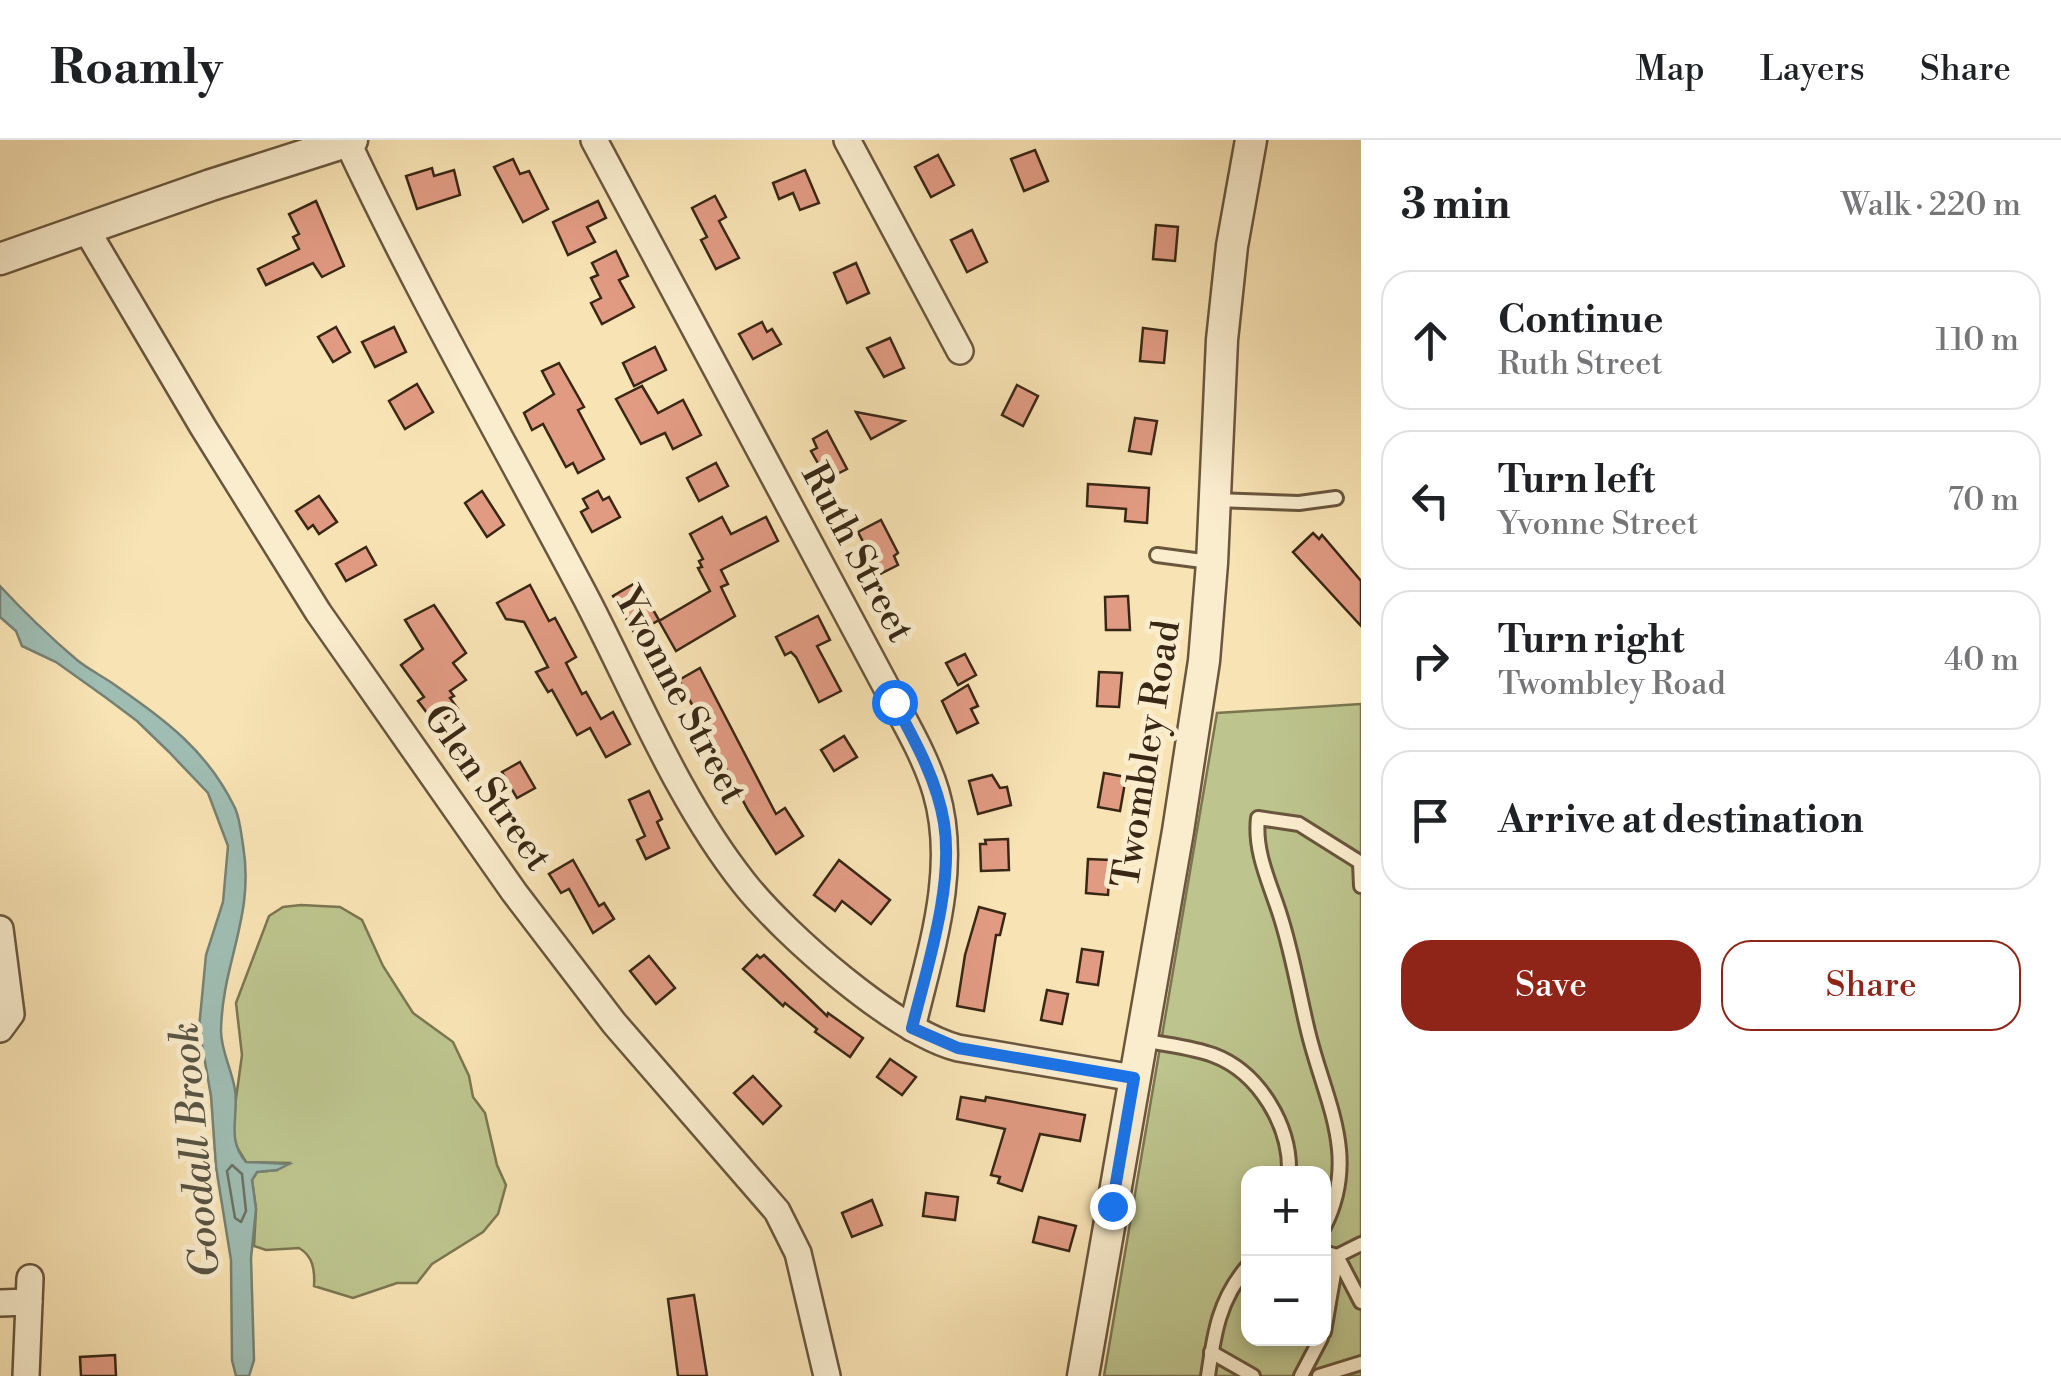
<!DOCTYPE html>
<meta charset="utf-8">
<style>
body{margin:0;font-family:"Libre Bodoni",serif;background:#f2f2f2;color:#202124}
.controls{position:absolute;right:30px;bottom:30px;display:grid;overflow:hidden;border-radius:20px;box-shadow:0 5px 15px #0003}
.controls button{width:90px;height:90px;display:grid;place-items:center;padding:0;border:0;border-bottom:2px solid #e0e0e0;background:#fff;color:#202124;font:50px sans-serif}
.stop{position:absolute;width:30px;height:30px;margin:-22px;border:8px solid #1a73e8;border-radius:50%;background:#fff}
.stop.end{background:#1a73e8;border-color:#fff;box-shadow:0 2px 10px #0008}
.list{margin:0;padding:0;list-style:none}
h2{display:flex;justify-content:space-between;align-items:center;height:130px;margin:0;padding:0 40px;font-size:42px}
h2 small{font-size:32px;font-weight:400;color:#757577}
.list li{display:grid;grid-template-columns:65px 1fr auto;gap:30px;align-items:center;box-sizing:border-box;height:140px;margin:0 20px 20px;padding:0 20px;border:2px solid #e0e0e0;border-radius:30px}
.list b{display:block;font-size:38px;white-space:nowrap}
.list p{margin:0;font-size:32px;white-space:nowrap;color:#757577}
.list em{font-size:32px;font-style:normal;color:#757577}
.actions{display:flex;gap:20px;padding:30px 40px}
.actions a{flex:1;padding:22px 0;border:2px solid #8f2418;border-radius:30px;text-align:center;font-size:35px;color:#8f2418}
.actions .main{background:#8f2418;color:#fff}
.icon{flex:none;width:55px;height:55px;fill:none;stroke:currentColor;stroke-width:2;stroke-linecap:round;stroke-linejoin:round}
.map{position:relative;flex:none;width:1361px;height:1236px;overflow:hidden}
header{display:flex;align-items:center;gap:60px;box-sizing:border-box;height:140px;padding:0 50px;background:#fff;border-bottom:2px solid #e0e0e0}
header strong{font-size:48px}
nav{display:flex;gap:55px;margin-inline-start:auto;font-size:35px}
main{display:flex}
aside{flex:1;background:#fff}
.map>svg:first-child{display:block}
.green{fill:#bdc48d;stroke:#7b7651;stroke-width:2.5;fill-rule:evenodd}
.water{fill:#9fbdb3;stroke:#768174;stroke-width:2.5}
.lines{fill:none;stroke-linecap:round;stroke-linejoin:round}
.shore{stroke:#6c7264;stroke-width:2.5}
.building{fill:#e19b83;stroke:#392715;stroke-width:2.5}
.service-casing{stroke:#69563d;stroke-width:18}
.minor-casing{stroke:#69563d;stroke-width:30}
.tertiary-casing{stroke:#69563d;stroke-width:35}
.service{stroke:#faedce;stroke-width:12}
.minor{stroke:#faedce;stroke-width:25}
.tertiary{stroke:#faedce;stroke-width:30}
.route{stroke:#1a73e8;stroke-width:12}
.labels{text-anchor:middle;dominant-baseline:central;stroke-width:10;stroke-linejoin:round;paint-order:stroke}
.street-label{font-size:38px;fill:#392715;stroke:#faedce}
.water-label{font-size:40px;font-style:italic;fill:#585444;stroke:#faedce}
</style>
<header>
<strong>Roamly</strong>
<nav><a>Map</a><a>Layers</a><a>Share</a></nav>
</header>
<main>
<div class="map">
<svg width="1361" height="1236" viewBox="0 0 1361 1236">
<rect width="100%" height="100%" fill="#f8e3b4"/>
<filter id="stains"><feTurbulence type="fractalNoise" baseFrequency=".002" numOctaves="4"/><feColorMatrix values="0 0 0 0 .2 0 0 0 0 .09 0 0 0 0 .02 0 0 0 .5 -.17"/></filter>
<radialGradient id="worn" r=".72"><stop offset=".6" stop-color="#630" stop-opacity="0"/><stop offset="1" stop-color="#630" stop-opacity=".3"/></radialGradient>
<g class="green">
<path d="M1361 564V1236H1104L1217 573ZM1248 1034H1324V1198H1248Z"/>
<path d="M301 765 340 767 362 780 383 826 413 873 453 902 469 936 473 957 485 973 497 1025 506 1045 498 1074 483 1092 432 1124 417 1143H397L353 1158 314 1146C315 1130 313 1116 299 1108L266 1110 254 1106 256 1069 252 1040 257 1032 277 1030 288 1023 246 1022 235 1004 232 988 242 915 236 863 269 776 283 767Z"/>
</g>
<path class="water" d="M0 446C24 472 50 497 77 520 88 529 102 536 115 545 166 581 207 610 235 668 240 679 241 693 243 705 255 777 222 822 221 891 221 911 232 930 235 950 239 976 226 999 246 1022L289 1024 277 1030 257 1032 252 1040 256 1069 251 1118 254 1220 249 1236H236L232 1220 231 1120 216 1027 211 956 199 888 206 815 223 762 228 706 208 653 169 612 137 581 105 557 56 522 22 506 16 491 0 477Z"/>
<g class="lines">
<path class="shore" d="M232 1025 242 1034 246 1071 241 1082 235 1078 227 1031Z"/>
</g>
<g class="building">
<path d="M1035 10 1048 41 1024 51 1011 19Z"/>
<path d="M938 15 954 45 931 57 915 27Z"/>
<path d="M513 19 520 34 529 31 548 69 523 82 494 27Z"/>
<path d="M432 28 434 36 454 30 460 55 417 69 406 36Z"/>
<path d="M805 30 819 63 800 70 793 53 779 59 773 43Z"/>
<path d="M715 56 726 77 719 81 739 118 716 129 701 100 707 97 692 68Z"/>
<path d="M316 61 344 126 322 137 313 123 266 145 258 129 299 109 293 97 299 94 289 74Z"/>
<path d="M598 61 606 78 587 87 595 102 568 115 553 82Z"/>
<path d="M1156 85 1178 87 1175 121 1153 119Z"/>
<path d="M972 90 987 122 967 132 951 100Z"/>
<path d="M616 111 628 136 619 140 634 167 602 184 591 163 601 158 591 138 598 135 592 123Z"/>
<path d="M856 123 869 153 847 163 834 133Z"/>
<path d="M762 182 767 192 772 189 781 204 753 219 739 194Z"/>
<path d="M336 187 350 212 333 222 318 197Z"/>
<path d="M394 187 406 212 375 227 362 202Z"/>
<path d="M1143 188 1167 191 1164 223 1140 221Z"/>
<path d="M890 198 904 228 884 237 867 208Z"/>
<path d="M655 207 666 230 634 246 623 223Z"/>
<path d="M559 223 584 267 578 270 604 319 578 333 573 323 566 327 543 284 532 290 524 273 554 254 542 231Z"/>
<path d="M417 244 433 272 405 289 389 261Z"/>
<path d="M1017 245 1038 256 1023 286 1002 275Z"/>
<path d="M642 246 658 273 683 260 701 295 673 309 665 293 641 304 616 259Z"/>
<path d="M856 272 904 281 871 299Z"/>
<path d="M1135 278 1157 281 1151 314 1129 311Z"/>
<path d="M827 291 847 329 827 339 811 311 817 308 813 299Z"/>
<path d="M716 323 728 346 699 361 687 338Z"/>
<path d="M1088 344 1149 348 1147 383 1125 381 1126 369 1087 366Z"/>
<path d="M482 351 504 385 487 397 465 363Z"/>
<path d="M598 351 603 360 609 357 620 377 592 392 581 372 588 368 583 359Z"/>
<path d="M319 356 337 382 319 394 313 385 308 389 296 371Z"/>
<path d="M722 377 731 394 766 377 778 401 721 430 728 444 721 447 735 476 676 511 659 481 710 451 698 428 702 427 699 421 703 419 690 394Z"/>
<path d="M881 380 898 413 894 416 898 425 880 434 858 392Z"/>
<path d="M1313 393 1319 399 1322 395 1361 441V486L1293 412Z"/>
<path d="M366 407 376 425 346 441 336 424Z"/>
<path d="M637 442 659 480 635 494 613 456Z"/>
<path d="M530 445 549 481 555 478 576 517 566 523 582 554 586 552 601 579 613 572 630 604 606 617 590 588 577 595 552 550 548 552 536 532 548 527 524 482 506 479 497 463Z"/>
<path d="M1128 456 1130 490H1106L1105 457Z"/>
<path d="M434 465 466 513 453 523 466 540 450 551 454 556 450 558 458 569 436 585 418 561 424 557 401 525 423 509 405 480Z"/>
<path d="M818 476 830 500 817 506 841 551 819 562 796 517 791 512 785 515 776 497Z"/>
<path d="M965 514 976 535 958 545 946 523Z"/>
<path d="M700 528 776 674 785 668 803 696 776 714 748 670 679 540Z"/>
<path d="M1099 532 1122 533 1119 567 1097 566Z"/>
<path d="M968 545 978 566 971 569 978 583 957 593 942 561Z"/>
<path d="M844 596 857 617 834 631 821 610Z"/>
<path d="M520 622 535 648 517 658 502 632Z"/>
<path d="M1104 633 1126 637 1120 671 1098 667Z"/>
<path d="M992 635 1000 648 1007 647 1011 665 978 674 969 641Z"/>
<path d="M649 651 662 679 657 682 669 708 646 719 637 700 645 696 629 660Z"/>
<path d="M1008 699 1009 730 981 731 980 704H986L985 700Z"/>
<path d="M1088 719 1110 720 1108 755 1086 753Z"/>
<path d="M573 720 599 766 604 763 614 779 593 793 569 749 561 753 549 734Z"/>
<path d="M839 720 890 760 871 784 842 761 835 771 814 755Z"/>
<path d="M979 767 1005 774 1000 795H996L984 871 957 866 965 815Z"/>
<path d="M1082 809 1103 812 1098 845 1077 842Z"/>
<path d="M757 815 760 818 764 815 827 876 828 873 863 898 850 917 815 892 817 889 785 863 783 866 743 829Z"/>
<path d="M649 816 675 848 656 864 630 831Z"/>
<path d="M1047 850 1068 854 1062 884 1041 880Z"/>
<path d="M890 919 916 937 902 955 877 937Z"/>
<path d="M753 936 781 966 763 984 734 953Z"/>
<path d="M961 957 985 961 986 957 1085 975 1080 1001 1040 994 1022 1051 998 1043 1000 1037 991 1035 1005 989 957 979Z"/>
<path d="M926 1053 958 1057 955 1080 923 1076Z"/>
<path d="M872 1060 882 1085 852 1097 842 1073Z"/>
<path d="M1039 1077 1076 1086 1069 1111 1033 1102Z"/>
<path d="M694 1155 707 1236H678L668 1159Z"/>
<path d="M115 1215 116 1236H81L80 1217Z"/>
</g>
<g class="lines">
<defs>
<g id="service">
<path d="M1215 360 1299 363 1336 358"/>
<path d="M1157 415 1210 422"/>
<path d="M1360 723 1361 746"/>
<path d="M1143 900C1166 905 1191 907 1213 915 1259 932 1291 986 1289 1034"/>
<path d="M1324 1087C1361 1014 1323 958 1307 887 1298 849 1292 812 1280 775 1270 743 1254 712 1258 678L1299 684 1361 723"/>
<path d="M1324 1112 1337 1116 1361 1162"/>
<path d="M1324 1192 1337 1116 1361 1104"/>
<path d="M1211 1212 1253 1236"/>
<path d="M1208 1236C1214 1194 1219 1159 1248 1126"/>
<path d="M1301 1236 1321 1198"/>
<path d="M1319 1236 1361 1223"/>
</g>
<g id="minor">
<path d="M594 0 890 554C907 586 926 618 936 652 959 730 930 812 912 888"/>
<path d="M847 0 960 211"/>
<path d="M347 1C420 157 506 306 586 458 635 552 678 660 744 743 785 795 896 892 958 908L1134 938"/>
<path d="M86 89 203 287 318 472 514 752 614 883 777 1071 798 1113 827 1236"/>
<path d="M0 789 11 874 0 889"/>
<path d="M0 1163 29 1162"/>
<path d="M26 1236 30 1138"/>
</g>
<g id="tertiary">
<path d="M0 119 211 45 352 0"/>
<path d="M1083 1236 1178 691 1204 521 1212 423 1222 200 1232 106 1251 0"/>
</g>
</defs>
<use href="#service" class="service-casing"/>
<use href="#minor" class="minor-casing"/>
<use href="#tertiary" class="tertiary-casing"/>
<use href="#service" class="service"/>
<use href="#minor" class="minor"/>
<use href="#tertiary" class="tertiary"/>
</g>
<g class="lines">
<path class="route" d="M894 562C915 601 937 640 944 683 954 746 927 827 912 888L958 908 1134 938 1112 1066"/>
</g>
<g class="labels">
<g class="street-label">
<text transform="translate(857 413) rotate(62)">Ruth Street</text>
<text transform="translate(680 556) rotate(62)">Yvonne Street</text>
<text transform="translate(1147 614) rotate(-81)">Twombley Road</text>
<text transform="translate(487 648) rotate(55)">Glen Street</text>
</g>
<g class="water-label">
<text transform="translate(196 1010) rotate(-95)">Goodall Brook</text>
</g>
</g>
<rect width="100%" height="100%" filter="url(#stains)"/>
<rect width="100%" height="100%" fill="url(#worn)"/>
</svg>
<div class="controls">
<button>+</button>
<button>−</button>
</div>
<div class="stop" style="left:894px;top:562px"></div>
<div class="stop end" style="left:1112px;top:1066px"></div>
</div>
<aside>
<h2>3 min<small>Walk · 220 m</small></h2>
<ul class="list">
<li><svg class="icon" aria-label="ahead" viewBox="0 0 24 24"><path d="M12 20V5M6 11l6-6 6 6"/></svg><div><b>Continue</b><p>Ruth Street</p></div><em>110 m</em></li>
<li><svg class="icon" aria-label="left" viewBox="0 0 24 24"><path d="M17 20v-9H6M10 6l-5 5 5 5"/></svg><div><b>Turn left</b><p>Yvonne Street</p></div><em>70 m</em></li>
<li><svg class="icon" aria-label="right" viewBox="0 0 24 24"><path d="M7 20v-9h11M14 6l5 5-5 5"/></svg><div><b>Turn right</b><p>Twombley Road</p></div><em>40 m</em></li>
<li><svg class="icon" aria-label="arrive" viewBox="0 0 24 24"><path d="M6 21V4h12l-3 4 3 4H6"/></svg><div><b>Arrive at destination</b></div></li>
</ul>
<div class="actions"><a class="main">Save</a><a>Share</a></div>
</aside>
</main>
